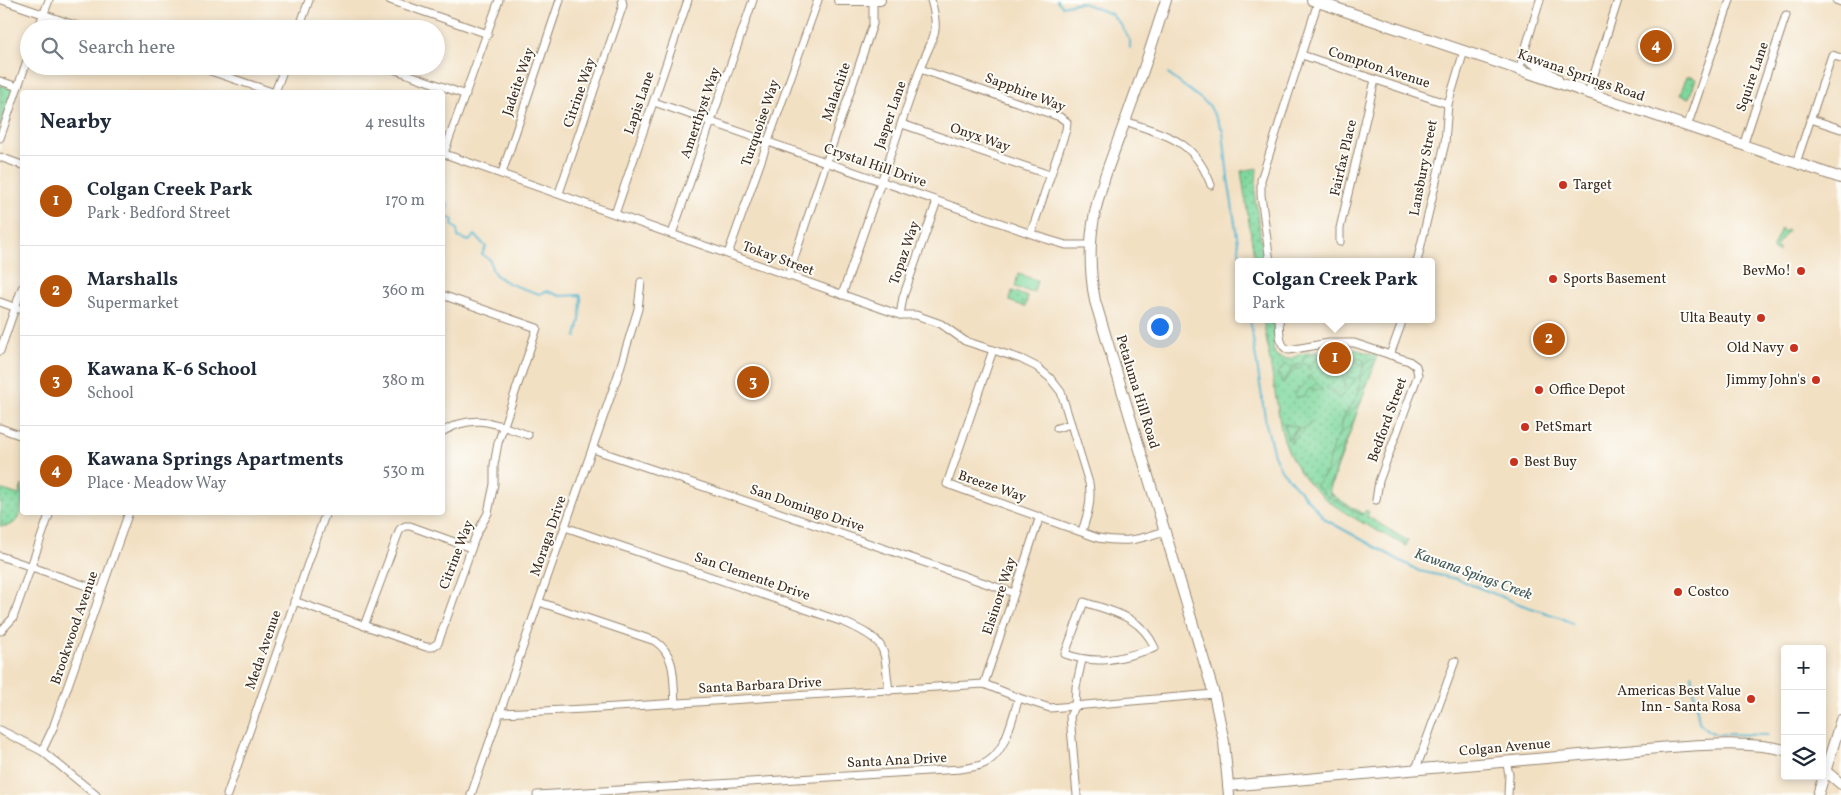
<!DOCTYPE html>
<meta charset="utf-8">
<style>
body{margin:0;font-family:Vollkorn,serif;background:#f6f6f7;color:#1f2937}
.controls{position:absolute;right:15px;bottom:15px;display:grid;overflow:hidden;border-radius:5px;box-shadow:0 2px 8px #0003}
.controls button{width:45px;height:45px;display:grid;place-items:center;padding:0;border:0;border-bottom:1px solid #e0e1e3;background:#fff;color:#1f2937;font:25px sans-serif}
.you{position:absolute;left:1159px;top:326px;width:18px;height:18px;margin:-12px;border:4px solid #fff;border-radius:50%;background:#1a73e8;box-shadow:0 0 0 8px #1a73e833}
.badge{display:grid;place-items:center;width:32px;height:32px;border-radius:50%;background:#b45309;color:#fff;font-size:16px;font-weight:700}
.pin{position:absolute;translate:-50% -50%;border:2px solid #fff;box-shadow:0 1px 5px #0006}
.popup{position:absolute;left:1235px;top:258px;width:200px;height:65px;box-sizing:border-box;display:grid;place-content:center;border-radius:5px;background:#fff;filter:drop-shadow(0 1px 4px #0005);font-size:16px;white-space:nowrap;color:#747a83}
.popup b{font-size:19px;color:#1f2937}
.popup::after{content:'';position:absolute;left:50%;top:100%;margin-left:-10px;border:10px solid transparent;border-top-color:#fff}
.list{margin:0;padding:0;list-style:none}
h2{display:flex;justify-content:space-between;align-items:center;height:65px;margin:0;padding:0 20px;font-size:21px}
h2 small{font-size:16px;font-weight:400;color:#747a83}
.list li{display:grid;grid-template-columns:32px 1fr auto;gap:15px;align-items:center;box-sizing:border-box;height:90px;padding:0 20px;border-top:1px solid #e0e1e3}
.list b{display:block;font-size:19px;white-space:nowrap}
.list p{margin:0;font-size:16px;white-space:nowrap;color:#747a83}
.list em{font-size:16px;font-style:normal;color:#747a83}
.icon{flex:none;width:28px;height:28px;fill:none;stroke:currentColor;stroke-width:2;stroke-linecap:round;stroke-linejoin:round}
.map{position:relative;flex:none;width:1841px;height:795px;overflow:hidden}
.search{position:absolute;background:#fff;box-shadow:0 2px 8px #0003;left:20px;top:20px;width:425px;height:55px;display:flex;align-items:center;gap:12px;box-sizing:border-box;padding:0 18px;border-radius:28px;color:#747a83;font-size:19px}
.panel{position:absolute;background:#fff;box-shadow:0 2px 8px #0003;left:20px;top:90px;width:425px;height:425px;border-radius:5px}
.map>svg:first-child{display:block}
.grass{fill:#7fd89e;stroke:#5d815e}
.park{fill:url(#park-dots);stroke:#5d815e}
.garden{fill:url(#garden-furrows);stroke:#5d815e}
.lines{fill:none;stroke-linecap:round;stroke-linejoin:round}
.stream{stroke:#51b5d0;stroke-width:2}
.street-casing{stroke:#968570;stroke-width:9}
.secondary-casing{stroke:#968570;stroke-width:12}
.street{stroke:#fff;stroke-width:7}
.secondary{stroke:#fff;stroke-width:10}
.poi-dot{fill:#c8321e;stroke:#fdfcf7;stroke-width:2}
.labels{text-anchor:middle;dominant-baseline:central;stroke-width:4;stroke-linejoin:round;paint-order:stroke}
.street-label{font-size:14px;fill:#3b2a1e;stroke:#fdfcf7}
.poi-label{font-size:14px;fill:#3b2a1e;stroke:#fdfcf7;text-anchor:start}
.water-label{font-size:15px;font-style:italic;fill:#435b5c;stroke:#fdfcf7}
</style>
<div class="map">
<svg width="1841" height="795" viewBox="0 0 1841 795">
<defs>
<pattern id="park-dots" width="8" height="8" patternUnits="userSpaceOnUse" patternTransform="scale(1.25)"><rect width="8" height="8" fill="#7fd89e"/><path d="M2 2h.1M6 6h.1" fill="none" stroke="#69af80" stroke-width="1.8" stroke-linecap="round"/></pattern>
<pattern id="garden-furrows" width="10" height="10" patternUnits="userSpaceOnUse" patternTransform="scale(1.25)"><rect width="10" height="10" fill="#7fd89e"/><path d="M-1 1l2-2M0 10L10 0M9 11l2-2" fill="none" stroke="#69af80"/></pattern>
</defs>
<rect width="100%" height="100%" fill="#fdfcf7"/>
<filter id="ink" filterUnits="userSpaceOnUse"><feTurbulence type="fractalNoise" baseFrequency=".02" numOctaves="2"/><feDisplacementMap in="SourceGraphic" scale="10" xChannelSelector="R" yChannelSelector="G"/><feConvolveMatrix kernelMatrix="1 2 1 2 8 2 1 2 1" color-interpolation-filters="sRGB"/></filter>
<filter id="wash" filterUnits="userSpaceOnUse"><feTurbulence type="fractalNoise" baseFrequency=".0096" numOctaves="4" result="noise"/><feDisplacementMap in="SourceGraphic" scale="20" xChannelSelector="R" yChannelSelector="G"/><feGaussianBlur stdDeviation="1.12" result="paint"/><feColorMatrix in="noise" values="0 0 0 0 0 0 0 0 0 0 0 0 0 0 0 0 0 1.4 0 .05"/><feComposite in="paint" operator="in"/></filter>
<g filter="url(#wash)">
<rect width="100%" height="100%" fill="#f2e0c3"/>
<g class="grass">
<path d="M1781 228 1784 232 1786 230 1788 231 1776 246 1779 249V252L1773 250V247Z"/>
<path d="M1018 274 1037 280 1034 291 1033 293 1015 287Z"/>
</g>
<g class="park">
<path d="M1687 76 1696 79 1689 98 1680 95Z"/>
<path d="M0 85 13 89 0 127Z"/>
<path d="M1257 168 1255 198 1264 262H1255L1241 171Z"/>
<path d="M1012 291 1028 297 1025 307 1009 301Z"/>
<path d="M1263 319H1273L1275 337 1273 348 1275 354 1280 358 1290 359 1300 354 1341 348 1355 349 1377 356 1329 492 1341 501 1363 514 1366 510 1369 512 1367 516 1408 541 1406 546C1351 516 1297 496 1281 429Z"/>
<path d="M22 485C23 502 24 529 0 526V489L19 495Z"/>
</g>
<g class="garden">
<path d="M1333 352 1334 357 1340 362H1349L1359 358 1365 361 1363 367 1359 364 1358 361C1350 363 1347 369 1348 377L1356 379 1339 399 1326 387 1328 385 1337 394 1346 385C1342 379 1342 371 1339 365 1332 353 1319 356 1310 364L1313 367 1310 370 1307 367 1309 365 1307 363 1305 365 1302 362 1305 356Z"/>
<path d="M1373 359 1376 360 1329 488 1330 494 1363 514 1361 515 1327 496 1315 485 1322 478 1328 467 1333 445 1341 431 1343 417 1357 398 1361 382 1359 377 1367 362Z"/>
<path d="M1285 364 1291 367 1300 364 1302 367 1299 370 1298 368 1295 370 1291 369 1290 372 1291 374 1286 378 1284 383 1281 381 1280 375H1276Z"/>
<path d="M1310 375 1322 389V390L1309 389 1304 396 1296 397 1294 393 1309 380 1307 378Z"/>
<path d="M1311 423 1290 443 1295 432Z"/>
<path d="M1284 424 1298 427 1288 440Z"/>
</g>
<g class="lines">
<g class="stream">
<path d="M1057 0 1062 6 1080 2 1111 14 1121 25 1130 41V48"/>
<path d="M1168 74 1209 105 1223 131 1228 178 1241 262"/>
<path d="M442 198 445 204H448L446 216 453 220 452 225 457 229 458 237 469 241 475 235 486 247 482 254 490 260C491 263 491 268 493 271 499 283 527 289 539 294L547 291 560 296 580 295 581 297 580 320 576 337"/>
<path d="M1250 319 1266 424 1274 455 1282 471 1326 520 1419 571 1457 579 1522 605 1562 618 1573 624"/>
<path d="M1691 674 1699 722 1707 730 1715 734 1767 735"/>
</g>
</g>
</g>
<g filter="url(#ink)">
<g class="lines">
<defs>
<g id="street">
<path d="M2 0 86 29"/>
<path d="M390 0 488 34"/>
<path d="M1836 0 1841 2"/>
<path d="M38 29 49 0"/>
<path d="M299 29 309 0"/>
<path d="M1302 55 1448 104"/>
<path d="M196 66 272 92"/>
<path d="M385 66 466 95"/>
<path d="M920 69 1060 117 1067 122 1066 130 1031 233"/>
<path d="M1519 70 1540 0"/>
<path d="M0 81 18 87"/>
<path d="M275 92 285 66"/>
<path d="M1588 93 1618 0"/>
<path d="M654 102 1046 239 1066 245H1090"/>
<path d="M1811 119 1841 129"/>
<path d="M1125 121C1167 136 1194 139 1211 185"/>
<path d="M902 124 1050 175"/>
<path d="M1687 127 1730 0"/>
<path d="M0 138 29 55"/>
<path d="M1743 146 1786 15"/>
<path d="M442 153 900 315H916L941 324 965 341 1021 359 1037 367 1050 378 1061 392 1089 483C1092 500 1088 514 1082 531"/>
<path d="M444 153 499 0"/>
<path d="M0 157 22 165"/>
<path d="M1796 163 1832 55 1841 58"/>
<path d="M502 173 560 0"/>
<path d="M559 193 623 5 622 0"/>
<path d="M615 214 688 0"/>
<path d="M672 234 753 0"/>
<path d="M1340 242V228L1375 80"/>
<path d="M728 254 818 0"/>
<path d="M1270 262 1261 195V180L1318 2"/>
<path d="M1417 262 1445 143 1448 104 1464 51"/>
<path d="M788 276 873 24V1"/>
<path d="M842 295 920 69C932 37 941 35 931 0"/>
<path d="M0 302 22 310"/>
<path d="M900 315 903 297 937 201"/>
<path d="M1279 319C1280 329 1278 347 1289 350L1329 343H1354L1409 361 1416 366 1418 375 1379 481 1376 500"/>
<path d="M993 350 947 484 1098 538C1125 543 1139 540 1164 531"/>
<path d="M0 351 22 288"/>
<path d="M1390 355 1403 319"/>
<path d="M0 428 22 436"/>
<path d="M1057 428 1071 424"/>
<path d="M442 432C475 412 495 424 528 435"/>
<path d="M593 449 1014 593"/>
<path d="M565 527 846 623C890 643 883 647 889 691"/>
<path d="M0 556 101 591"/>
<path d="M294 601 426 647H432L438 643 476 535 488 513 494 484V465L498 443 537 328 442 295"/>
<path d="M539 602 655 641C677 656 673 680 675 704"/>
<path d="M1084 602C1114 612 1141 616 1155 648 1122 658 1098 666 1065 654Z"/>
<path d="M364 626 400 529 405 526H410L471 548"/>
<path d="M1 631 13 618 50 512"/>
<path d="M984 684 1040 516"/>
<path d="M500 713 584 709 984 684 1019 698"/>
<path d="M0 730 42 751 96 795"/>
<path d="M42 751 53 728 129 512"/>
<path d="M1506 761 1509 774 1508 795"/>
<path d="M1416 769 1455 661"/>
<path d="M227 795 326 512"/>
<path d="M471 795 618 375 638 309 641 282"/>
<path d="M537 795 961 769C967 768 975 767 981 765 1006 756 1011 720 1019 698L1050 708 1214 694"/>
<path d="M1077 795 1070 716 1075 707 1076 687 1082 660"/>
</g>
<g id="secondary">
<path d="M839 0H880"/>
<path d="M1166 0C1154 39 1141 78 1127 116 1102 185 1081 226 1095 301L1214 694 1224 742 1229 795"/>
<path d="M1312 0 1841 178"/>
<path d="M1524 53 1530 60 1557 79"/>
<path d="M1822 768 1841 784"/>
<path d="M1228 786 1670 747C1706 745 1751 741 1785 750"/>
<path d="M1818 795 1841 720"/>
</g>
</defs>
<use href="#street" class="street-casing"/>
<use href="#secondary" class="secondary-casing"/>
<use href="#street" class="street"/>
<use href="#secondary" class="secondary"/>
</g>
</g>
<g class="poi-dot">
<circle cx="1563" cy="185" r="5"/>
<circle cx="1801" cy="271" r="5"/>
<circle cx="1553" cy="279" r="5"/>
<circle cx="1761" cy="318" r="5"/>
<circle cx="1794" cy="348" r="5"/>
<circle cx="1816" cy="380" r="5"/>
<circle cx="1539" cy="390" r="5"/>
<circle cx="1525" cy="427" r="5"/>
<circle cx="1514" cy="462" r="5"/>
<circle cx="1678" cy="592" r="5"/>
<circle cx="1751" cy="699" r="5"/>
</g>
<g class="labels">
<g class="street-label">
<text transform="translate(1379 68) rotate(18)">Compton Avenue</text>
<text transform="translate(1581 76) rotate(19)">Kawana Springs Road</text>
<text transform="translate(1753 77) rotate(-71)">Squire Lane</text>
<text transform="translate(519 82) rotate(-71)">Jadeite Way</text>
<text transform="translate(837 92) rotate(-71)">Malachite</text>
<text transform="translate(580 93) rotate(-71)">Citrine Way</text>
<text transform="translate(1025 93) rotate(21)">Sapphire Way</text>
<text transform="translate(640 103) rotate(-71)">Lapis Lane</text>
<text transform="translate(701 113) rotate(-71)">Amerthyst Way</text>
<text transform="translate(891 115) rotate(-71)">Jasper Lane</text>
<text transform="translate(761 123) rotate(-71)">Turquoise Way</text>
<text transform="translate(980 138) rotate(19)">Onyx Way</text>
<text transform="translate(1344 158) rotate(-77)">Fairfax Place</text>
<text transform="translate(875 166) rotate(19)">Crystal Hill Drive</text>
<text transform="translate(1424 168) rotate(-79)">Lansbury Street</text>
<text transform="translate(905 253) rotate(-71)">Topaz Way</text>
<text transform="translate(778 259) rotate(20)">Tokay Street</text>
<text transform="translate(1137 392) rotate(73)">Petaluma Hill Road</text>
<text transform="translate(1388 420) rotate(-70)">Bedford Street</text>
<text transform="translate(992 487) rotate(19)">Breeze Way</text>
<text transform="translate(807 509) rotate(19)">San Domingo Drive</text>
<text transform="translate(549 536) rotate(-71)">Moraga Drive</text>
<text transform="translate(457 555) rotate(-69)">Citrine Way</text>
<text transform="translate(752 577) rotate(19)">San Clemente Drive</text>
<text transform="translate(1000 596) rotate(-72)">Elsinore Way</text>
<text transform="translate(75 628) rotate(-71)">Brookwood Avenue</text>
<text transform="translate(264 650) rotate(-71)">Meda Avenue</text>
<text transform="translate(760 686) rotate(-3)">Santa Barbara Drive</text>
<text transform="translate(1505 748) rotate(-5)">Colgan Avenue</text>
<text transform="translate(897 761) rotate(-3)">Santa Ana Drive</text>
</g>
<g class="poi-label">
<text x="1573" y="185">Target</text>
<text x="1791" y="271" text-anchor="end">BevMo!</text>
<text x="1563" y="279">Sports Basement</text>
<text x="1751" y="318" text-anchor="end">Ulta Beauty</text>
<text x="1784" y="348" text-anchor="end">Old Navy</text>
<text x="1806" y="380" text-anchor="end">Jimmy John's</text>
<text x="1549" y="390">Office Depot</text>
<text x="1535" y="427">PetSmart</text>
<text x="1524" y="462">Best Buy</text>
<text x="1688" y="592">Costco</text>
<text x="1741" y="691" text-anchor="end">Americas Best Value<tspan x="1741" dy="16">Inn - Santa Rosa</tspan></text>
</g>
<g class="water-label">
<text transform="translate(1473 575) rotate(20)">Kawana Spings Creek</text>
</g>
</g>
</svg>
<div class="controls">
<button>+</button>
<button>−</button>
<button><svg class="icon" aria-label="layers" viewBox="0 0 24 24"><path d="M12 4l9 5-9 5-9-5zM3 14l9 5 9-5"/></svg></button>
</div>
<div class="you"></div>
<div class="pin badge" style="left:1335px;top:358px">1</div>
<div class="popup"><b>Colgan Creek Park</b>Park</div>
<div class="pin badge" style="left:1549px;top:339px">2</div>
<div class="pin badge" style="left:753px;top:382px">3</div>
<div class="pin badge" style="left:1656px;top:46px">4</div>
<div class="search"><svg class="icon" aria-label="search" viewBox="0 0 24 24"><circle cx="10" cy="10" r="6"/><path d="M15 15l6 6"/></svg>Search here</div>
<section class="panel">
<h2>Nearby<small>4 results</small></h2>
<ul class="list">
<li><span class="badge">1</span><div><b>Colgan Creek Park</b><p>Park · Bedford Street</p></div><em>170 m</em></li>
<li><span class="badge">2</span><div><b>Marshalls</b><p>Supermarket</p></div><em>360 m</em></li>
<li><span class="badge">3</span><div><b>Kawana K-6 School</b><p>School</p></div><em>380 m</em></li>
<li><span class="badge">4</span><div><b>Kawana Springs Apartments</b><p>Place · Meadow Way</p></div><em>530 m</em></li>
</ul>
</section>
</div>
